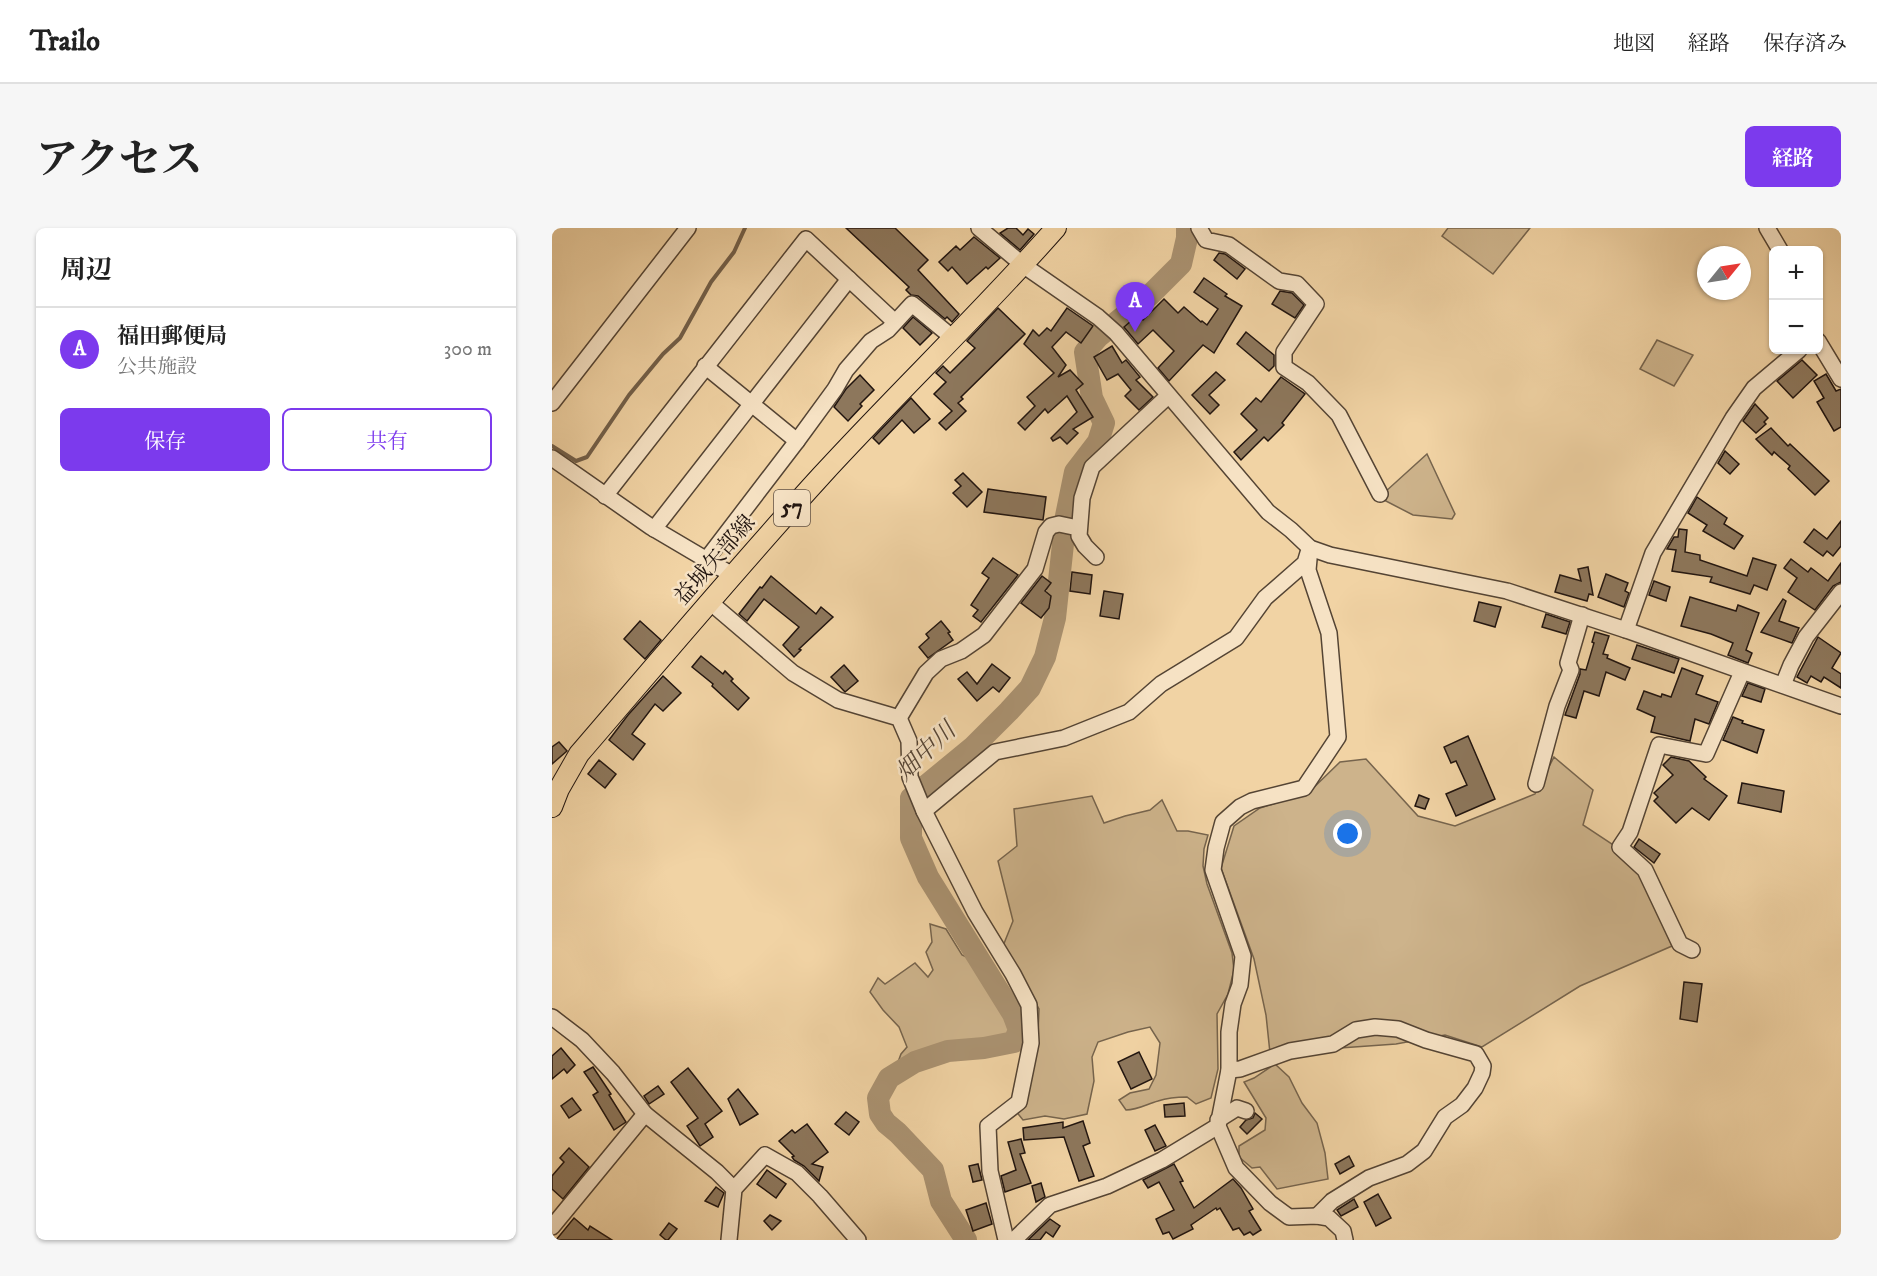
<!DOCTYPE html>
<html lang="ja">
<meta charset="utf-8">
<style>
body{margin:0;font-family:"IM FELL DW Pica","Noto Serif JP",serif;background:#f6f6f6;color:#222}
.controls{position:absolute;right:18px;top:18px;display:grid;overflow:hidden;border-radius:9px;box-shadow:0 2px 4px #0004}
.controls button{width:54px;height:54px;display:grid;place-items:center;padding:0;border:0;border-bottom:2px solid #e0e0e0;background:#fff;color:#222;font:30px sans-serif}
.compass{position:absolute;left:1145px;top:18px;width:54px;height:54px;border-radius:50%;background:#fff;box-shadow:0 2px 4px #0004;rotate:60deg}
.you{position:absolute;left:796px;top:606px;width:21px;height:21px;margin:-15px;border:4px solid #fff;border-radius:50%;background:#1a73e8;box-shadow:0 0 0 9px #1a73e833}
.badge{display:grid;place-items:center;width:39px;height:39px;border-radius:50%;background:#7c3aed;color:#fff;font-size:20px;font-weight:700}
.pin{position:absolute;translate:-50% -50px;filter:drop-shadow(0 2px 3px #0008)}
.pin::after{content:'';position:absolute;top:32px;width:21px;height:18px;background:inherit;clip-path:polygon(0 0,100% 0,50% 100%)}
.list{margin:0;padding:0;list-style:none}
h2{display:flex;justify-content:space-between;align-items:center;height:78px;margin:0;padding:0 24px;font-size:26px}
h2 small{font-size:20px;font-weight:400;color:#767676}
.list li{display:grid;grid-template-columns:39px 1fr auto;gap:18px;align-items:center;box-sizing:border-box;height:84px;padding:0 24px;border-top:2px solid #e0e0e0}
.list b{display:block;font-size:22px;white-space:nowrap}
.list p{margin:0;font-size:20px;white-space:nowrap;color:#767676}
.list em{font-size:20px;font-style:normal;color:#767676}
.actions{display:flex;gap:12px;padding:18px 24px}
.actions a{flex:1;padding:14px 0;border:2px solid #7c3aed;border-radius:9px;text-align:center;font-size:21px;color:#7c3aed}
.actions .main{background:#7c3aed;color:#fff}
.map{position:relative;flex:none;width:1289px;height:1012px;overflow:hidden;border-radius:9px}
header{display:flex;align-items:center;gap:36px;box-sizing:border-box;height:84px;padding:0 30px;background:#fff;border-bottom:2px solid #e0e0e0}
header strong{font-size:28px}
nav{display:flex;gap:33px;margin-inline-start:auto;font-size:21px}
.intro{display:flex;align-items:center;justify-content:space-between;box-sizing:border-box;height:144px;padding:0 36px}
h1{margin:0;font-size:42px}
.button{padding:15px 27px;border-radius:9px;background:#7c3aed;color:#fff;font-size:21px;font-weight:700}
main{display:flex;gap:36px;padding:0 36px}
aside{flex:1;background:#fff;border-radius:9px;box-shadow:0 2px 4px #0004}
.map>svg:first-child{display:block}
.green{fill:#cdb38b;stroke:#76644d;stroke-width:1.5}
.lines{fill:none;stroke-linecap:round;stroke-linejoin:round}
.stream{stroke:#73604a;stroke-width:4}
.river{stroke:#aa9271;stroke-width:22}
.building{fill:#8d775c;stroke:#20140f;stroke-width:1.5}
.minor-casing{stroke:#544434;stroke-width:18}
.major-casing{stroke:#20140f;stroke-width:22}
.minor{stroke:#f6e2c4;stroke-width:15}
.major{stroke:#f1d3a4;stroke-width:20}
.labels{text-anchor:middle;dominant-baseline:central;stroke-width:5;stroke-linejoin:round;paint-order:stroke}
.shield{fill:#f6e2c4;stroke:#605245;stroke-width:1.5}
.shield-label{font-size:21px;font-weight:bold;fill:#20140f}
.street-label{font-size:22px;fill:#20140f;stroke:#f6e2c4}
.water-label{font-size:24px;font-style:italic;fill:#574636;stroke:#f6e2c4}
</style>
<header>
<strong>Trailo</strong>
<nav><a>地図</a><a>経路</a><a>保存済み</a></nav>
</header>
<div class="intro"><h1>アクセス</h1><a class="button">経路</a></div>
<main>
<aside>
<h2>周辺<small></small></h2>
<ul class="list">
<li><span class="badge">A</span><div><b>福田郵便局</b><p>公共施設</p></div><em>300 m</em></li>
</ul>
<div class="actions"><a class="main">保存</a><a>共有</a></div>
</aside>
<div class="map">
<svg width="1289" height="1012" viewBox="0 0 1289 1012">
<rect width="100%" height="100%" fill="#f1d3a4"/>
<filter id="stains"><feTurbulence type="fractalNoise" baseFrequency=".00333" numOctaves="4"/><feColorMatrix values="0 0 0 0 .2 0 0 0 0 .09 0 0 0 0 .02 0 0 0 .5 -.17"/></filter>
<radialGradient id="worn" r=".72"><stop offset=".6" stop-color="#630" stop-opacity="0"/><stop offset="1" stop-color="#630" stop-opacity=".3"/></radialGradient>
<g class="green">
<path d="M896 0H978L941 46 890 8Z"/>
<path d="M1105 112 1141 127 1122 158 1088 141Z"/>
<path d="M875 226 903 286 900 291 861 287 832 272 833 264Z"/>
<path d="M1002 529 1041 562 1031 597 1060 616 1093 651 1120 718 1028 758 930 819 893 807 844 816 718 825 714 787 702 731 669 640 682 598 708 580 756 565 788 534 814 531 866 588 903 598 983 566Z"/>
<path d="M540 568 552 595 573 588 598 582 610 572 625 603H636L656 607 652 621 651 638 655 656 680 725 682 742 676 766 665 786 666 841 659 870 644 876 635 869C626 869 615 870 606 873 595 876 586 882 574 882L567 872 578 865 597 861 604 847 608 815 598 799 576 804 546 814 540 829 542 853 535 886 512 891 493 888 471 892 463 882 486 807 487 781 451 718 461 693 446 633 465 618 462 581Z"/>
<path d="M378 696 394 701 410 727 423 733 459 788 464 801 458 810 369 826 350 835 346 834 349 826 355 819 347 799 331 782 318 764 326 750 333 756 363 735 376 749 381 742 374 724 380 714Z"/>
<path d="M723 836 737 849 750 875 765 895 773 925 776 951 725 961 708 939 700 940 687 929V918L713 902 714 890 692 854 702 850Z"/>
</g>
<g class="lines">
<path class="stream" d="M0 218 24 233 35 229 77 167 111 126 128 110 159 54 182 24 193 0"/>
<path class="river" d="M414 1012 389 973 381 942 346 905 334 895 328 886 326 870 337 850 363 834 396 823 432 820 462 814 467 802 461 786 376 649 359 610V570L421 519 457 483 478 460 493 429 503 390 514 288 523 244 546 214 552 195 540 170 533 124 546 109 598 67 629 36 635 10V0"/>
</g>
<g class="building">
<path d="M294 0H343L376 32 366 42 407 86 400 94 395 89 393 91 366 68 359 67 354 62 357 59Z"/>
<path d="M456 0H464L471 7 476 1 482 6 468 22 448 5Z"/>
<path d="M422 9 448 30 436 41 434 39 415 56 400 39 396 43 387 34 404 18 408 22Z"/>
<path d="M667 25 673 26 693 41 685 51 662 32Z"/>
<path d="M652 50 675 66 673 68 690 78 662 125 651 117 617 153 606 140 622 123 601 102 586 116 572 99 586 87 591 92 612 71 626 85 632 79 649 94 650 93 655 97 666 81 642 64Z"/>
<path d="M728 63 740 65 752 77 743 90 720 76Z"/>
<path d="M446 80 473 106 409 169 411 171 406 175 414 183 394 202 387 195 400 183 382 166 394 154 384 145 391 138 398 145 423 120 415 113Z"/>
<path d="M515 80 541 98 529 115 514 104 500 119 514 137 506 149 518 142 531 156 524 162 541 189 521 201 526 205 515 216 508 209 501 213 499 210 525 184 515 168 496 185 493 181 473 202 466 195 483 178 475 169 502 145 472 116 481 102 487 108 495 100 499 103Z"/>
<path d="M361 89 380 105 368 117 351 100Z"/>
<path d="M694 104 722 127V138L717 143 685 116Z"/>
<path d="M560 118 570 135 574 132 588 149 584 152 601 169 587 182 573 168 579 162 566 146 555 152 542 129Z"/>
<path d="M1250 132 1265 147 1241 170 1225 153Z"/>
<path d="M664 144 673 152 657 167 667 177 658 186 640 167Z"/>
<path d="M1274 146 1284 163 1289 161V199L1282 203 1265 174 1272 170 1262 153Z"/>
<path d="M308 147 322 162 308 176 310 178 296 193 282 179 294 161Z"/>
<path d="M729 149 753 166 730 195 732 197 716 213 712 209 689 232 682 224 705 202 689 186 704 170 709 174Z"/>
<path d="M359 170 378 191 362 205 350 192 327 216 321 210Z"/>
<path d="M1203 176 1216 190 1212 194 1214 196 1204 205 1191 193Z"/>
<path d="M1219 200 1236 218 1238 216 1277 253 1263 267 1236 241 1238 238 1222 224 1220 227 1204 211Z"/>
<path d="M1173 223 1187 236 1178 246 1166 235Z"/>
<path d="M411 245 430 264 415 279 401 265 409 258 403 252Z"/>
<path d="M436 261 494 269 491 292 432 284Z"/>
<path d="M1145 269 1175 290 1172 296 1191 308 1182 321 1151 303 1155 297 1136 285Z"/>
<path d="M1289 293V318L1281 328 1275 323 1271 328 1252 314 1262 301 1275 311Z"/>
<path d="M1127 301 1135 302 1133 324 1148 327V332L1195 348 1201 330 1224 337 1215 362 1202 357 1198 366 1158 354 1160 349 1120 343 1124 322 1115 321 1122 309H1126Z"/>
<path d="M441 330 466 347 429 394 421 388 426 382 419 377 437 350 430 345Z"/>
<path d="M1239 331 1256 344 1259 340 1276 353 1289 335V354L1281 358 1263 382 1236 364 1245 350 1232 340Z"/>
<path d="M1036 339 1041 367 1037 366 1035 373 1003 364 1008 347 1029 353 1026 341Z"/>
<path d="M520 344 540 347 538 366 518 363Z"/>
<path d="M1054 346 1076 355 1073 363 1077 365 1072 379 1046 369Z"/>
<path d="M219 348 264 386 269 379 281 389 247 421 249 422 242 429 231 417 247 399 212 371 195 393 187 386 208 359 210 360Z"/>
<path d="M490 348 499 355 493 363 499 368 497 380 489 390 469 375Z"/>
<path d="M1102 353 1118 359 1114 373 1097 367Z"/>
<path d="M552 363 571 366 567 391 548 388Z"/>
<path d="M1138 369 1184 383 1186 377 1207 385 1194 422 1200 425 1196 435 1176 427 1181 415 1159 406 1129 398Z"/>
<path d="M1231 371 1234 373 1227 393 1247 400 1240 415 1209 404Z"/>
<path d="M927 374 949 379 943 399 922 393Z"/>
<path d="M994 386 1018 394 1014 406 990 399Z"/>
<path d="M88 393 109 412 93 431 72 411Z"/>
<path d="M389 393 398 404 396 405 401 412 376 430 367 419 377 410 374 406Z"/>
<path d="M1043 404 1057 408 1051 426 1056 427 1055 430 1078 440 1073 452 1054 444 1047 468 1032 463 1024 490 1013 487 1028 446V441L1034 442 1042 415 1040 414Z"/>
<path d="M1266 409 1289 425 1280 440 1289 446V460L1272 449 1269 454 1259 448 1255 455 1245 449Z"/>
<path d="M1085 417 1127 431 1122 445 1080 431Z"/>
<path d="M149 428 171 446 173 443 181 451 179 453 197 470 186 482 160 458 161 456 140 439Z"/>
<path d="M440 436 458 450 447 464 441 459 425 473 406 451 415 444 425 456Z"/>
<path d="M292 437 306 453 293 464 279 449Z"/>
<path d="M1130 440 1151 448 1144 466 1166 474 1157 496 1143 491 1138 513 1099 504 1103 489 1085 481 1092 463 1109 469 1110 466 1119 469Z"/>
<path d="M111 448 129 465 111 483 103 476 80 506 93 516 81 532 57 512 76 487Z"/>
<path d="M1196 455 1213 461 1209 474 1190 468Z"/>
<path d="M1181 489 1191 493 1190 495 1212 502 1205 525 1171 512Z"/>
<path d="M916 508 943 571 904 588 894 566 915 557 904 533 899 535 892 519Z"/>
<path d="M7 514 15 523 0 536V519Z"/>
<path d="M1119 529 1137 533 1154 549 1152 551 1175 568 1157 592 1140 580 1124 595 1102 573 1106 569 1102 565 1121 547 1111 537Z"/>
<path d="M47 532 64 546 53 560 36 546Z"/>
<path d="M1190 555 1232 563 1229 584 1186 575Z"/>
<path d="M867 567 877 571 873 581 863 578Z"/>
<path d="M1087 611 1108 626 1102 635 1082 619Z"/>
<path d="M1132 754 1150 756 1145 794 1128 791Z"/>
<path d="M9 820 23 837 15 845 12 841 0 851V828Z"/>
<path d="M587 824 600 851 579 861 566 834Z"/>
<path d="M41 839 59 866 57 867 74 894 62 902 41 867 46 864 32 844Z"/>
<path d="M136 840 170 883 153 896 161 909 148 918 135 898 146 890 119 854Z"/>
<path d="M106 858 112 866 97 876 92 868Z"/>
<path d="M186 861 206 886 188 897 176 871Z"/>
<path d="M20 870 29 882 17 890 9 878Z"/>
<path d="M632 875 633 888 613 889 612 877Z"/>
<path d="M294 884 307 894 297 907 283 896Z"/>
<path d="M703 885 710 891 695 906 688 899 694 892 701 890Z"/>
<path d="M531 893 538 915 531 918 542 948 527 953 512 909 472 912 471 900 511 894V900Z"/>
<path d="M255 896 276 924 260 936 271 939 267 953 252 938 242 932 240 929 242 928 227 913 240 902 243 905Z"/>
<path d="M603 897 614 918 603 923 593 902Z"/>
<path d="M469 911 473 925 468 926 479 955 453 964 449 948 464 942 456 914Z"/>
<path d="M17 920 37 939 11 971 0 961V948L12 934 8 930Z"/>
<path d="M797 928 802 938 788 946 783 936Z"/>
<path d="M426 936 430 952 421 954 417 938Z"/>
<path d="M622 936 631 953 628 954 642 980 681 951 689 960 701 981 697 983 709 1002 701 1007 698 1004 692 1007 687 1000 681 1002 668 980 665 982 664 980 639 997 641 1001 621 1011 617 1004 611 1006 604 991 622 982 607 954 596 960 591 952Z"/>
<path d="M215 942 234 956 224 970 205 956Z"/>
<path d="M489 955 493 969 484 974 480 958Z"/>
<path d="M164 959 172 965 166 979 153 973Z"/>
<path d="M826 966 839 990 824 998 812 974Z"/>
<path d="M802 971 806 979 789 988 785 982Z"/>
<path d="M434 975 440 996 421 1003 414 982Z"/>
<path d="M218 987 229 993 220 1002 212 993Z"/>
<path d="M22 990 36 1002 38 998 60 1012H4Z"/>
<path d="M498 991 508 998 501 1009 494 1004 488 1012H476Z"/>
<path d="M117 995 125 1001 116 1012H114L108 1007Z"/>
</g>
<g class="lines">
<defs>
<g id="minor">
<path d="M427 0 471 37 546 89 564 105 716 284 739 302 758 320 778 327 955 363 1074 402 1289 478"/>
<path d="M647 0 654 12 677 17 727 53 745 56 764 76 732 124V139L756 155 787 187 828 266"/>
<path d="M1215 0 1228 22"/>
<path d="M1266 113 1289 151"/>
<path d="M153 138 245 213"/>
<path d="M0 175 136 0"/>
<path d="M0 230 99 299 182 348"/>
<path d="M53 268 254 11 343 94"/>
<path d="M102 301 297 51"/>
<path d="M758 320 756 342 777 405 786 509 752 560 700 573 688 579 671 594 664 620 661 642 691 728 688 757 681 776 677 804V842L666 898 684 940 718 975 737 989 765 988 777 990 791 1003 793 1012"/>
<path d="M544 329 533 318 527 308 530 270 540 239 616 168"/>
<path d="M154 332 245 213 283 161 294 142 319 113 336 102 360 76 401 110"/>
<path d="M159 375 241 445 286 472 347 490 357 513 358 549 372 583 423 684 461 746 477 777 479 815 467 874 436 898 438 943 454 1012"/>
<path d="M1074 402 1101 325 1181 190 1202 160 1247 122"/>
<path d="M1231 457 1239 437 1254 409 1289 364"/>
<path d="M347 490 374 445 389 431 409 423 432 407 483 341 494 304 499 298 507 296 526 300"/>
<path d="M984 556 1005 478 1019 442 1016 435 1030 387"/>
<path d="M372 583 443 524 512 510 577 484 609 456 684 410 713 370 753 335 756 325"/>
<path d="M1140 722 1128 716 1093 642 1068 619 1078 604 1107 517 1154 526 1190 444"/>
<path d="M0 789 30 812 61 845 93 886 165 944 182 961"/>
<path d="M677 842 688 841 738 823 781 816 804 802 823 799 846 801 874 812 924 826 931 838 930 845 923 860 910 877 893 889 872 923 855 936 817 950 780 973 765 988"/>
<path d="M666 892 685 880 694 883"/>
<path d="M0 999 93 886"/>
<path d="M177 1012 182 961 213 927 245 945 268 968 306 1012"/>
<path d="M462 1012 498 977 555 958 610 932 666 898"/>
</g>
<path id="major" d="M0 579 7 561 27 526C107 433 186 339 269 248 346 164 429 85 504 0"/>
</defs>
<use href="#minor" class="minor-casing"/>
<use href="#major" class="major-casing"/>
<use href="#minor" class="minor"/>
<use href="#major" class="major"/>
</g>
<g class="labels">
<rect class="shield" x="222" y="262" width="36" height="36" rx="4.5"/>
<g class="shield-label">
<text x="240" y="280">57</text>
</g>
<g class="street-label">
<text transform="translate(163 332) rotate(-49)">益城矢部線</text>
</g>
<g class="water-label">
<text transform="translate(374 524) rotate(-44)">畑中川</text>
</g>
</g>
<rect width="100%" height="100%" filter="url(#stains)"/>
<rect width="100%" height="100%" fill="url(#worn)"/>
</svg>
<div class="controls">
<button>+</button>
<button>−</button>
</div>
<svg class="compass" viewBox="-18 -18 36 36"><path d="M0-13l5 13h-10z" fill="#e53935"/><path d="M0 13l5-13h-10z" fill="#767676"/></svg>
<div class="you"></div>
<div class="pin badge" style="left:583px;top:104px">A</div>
</div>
</main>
